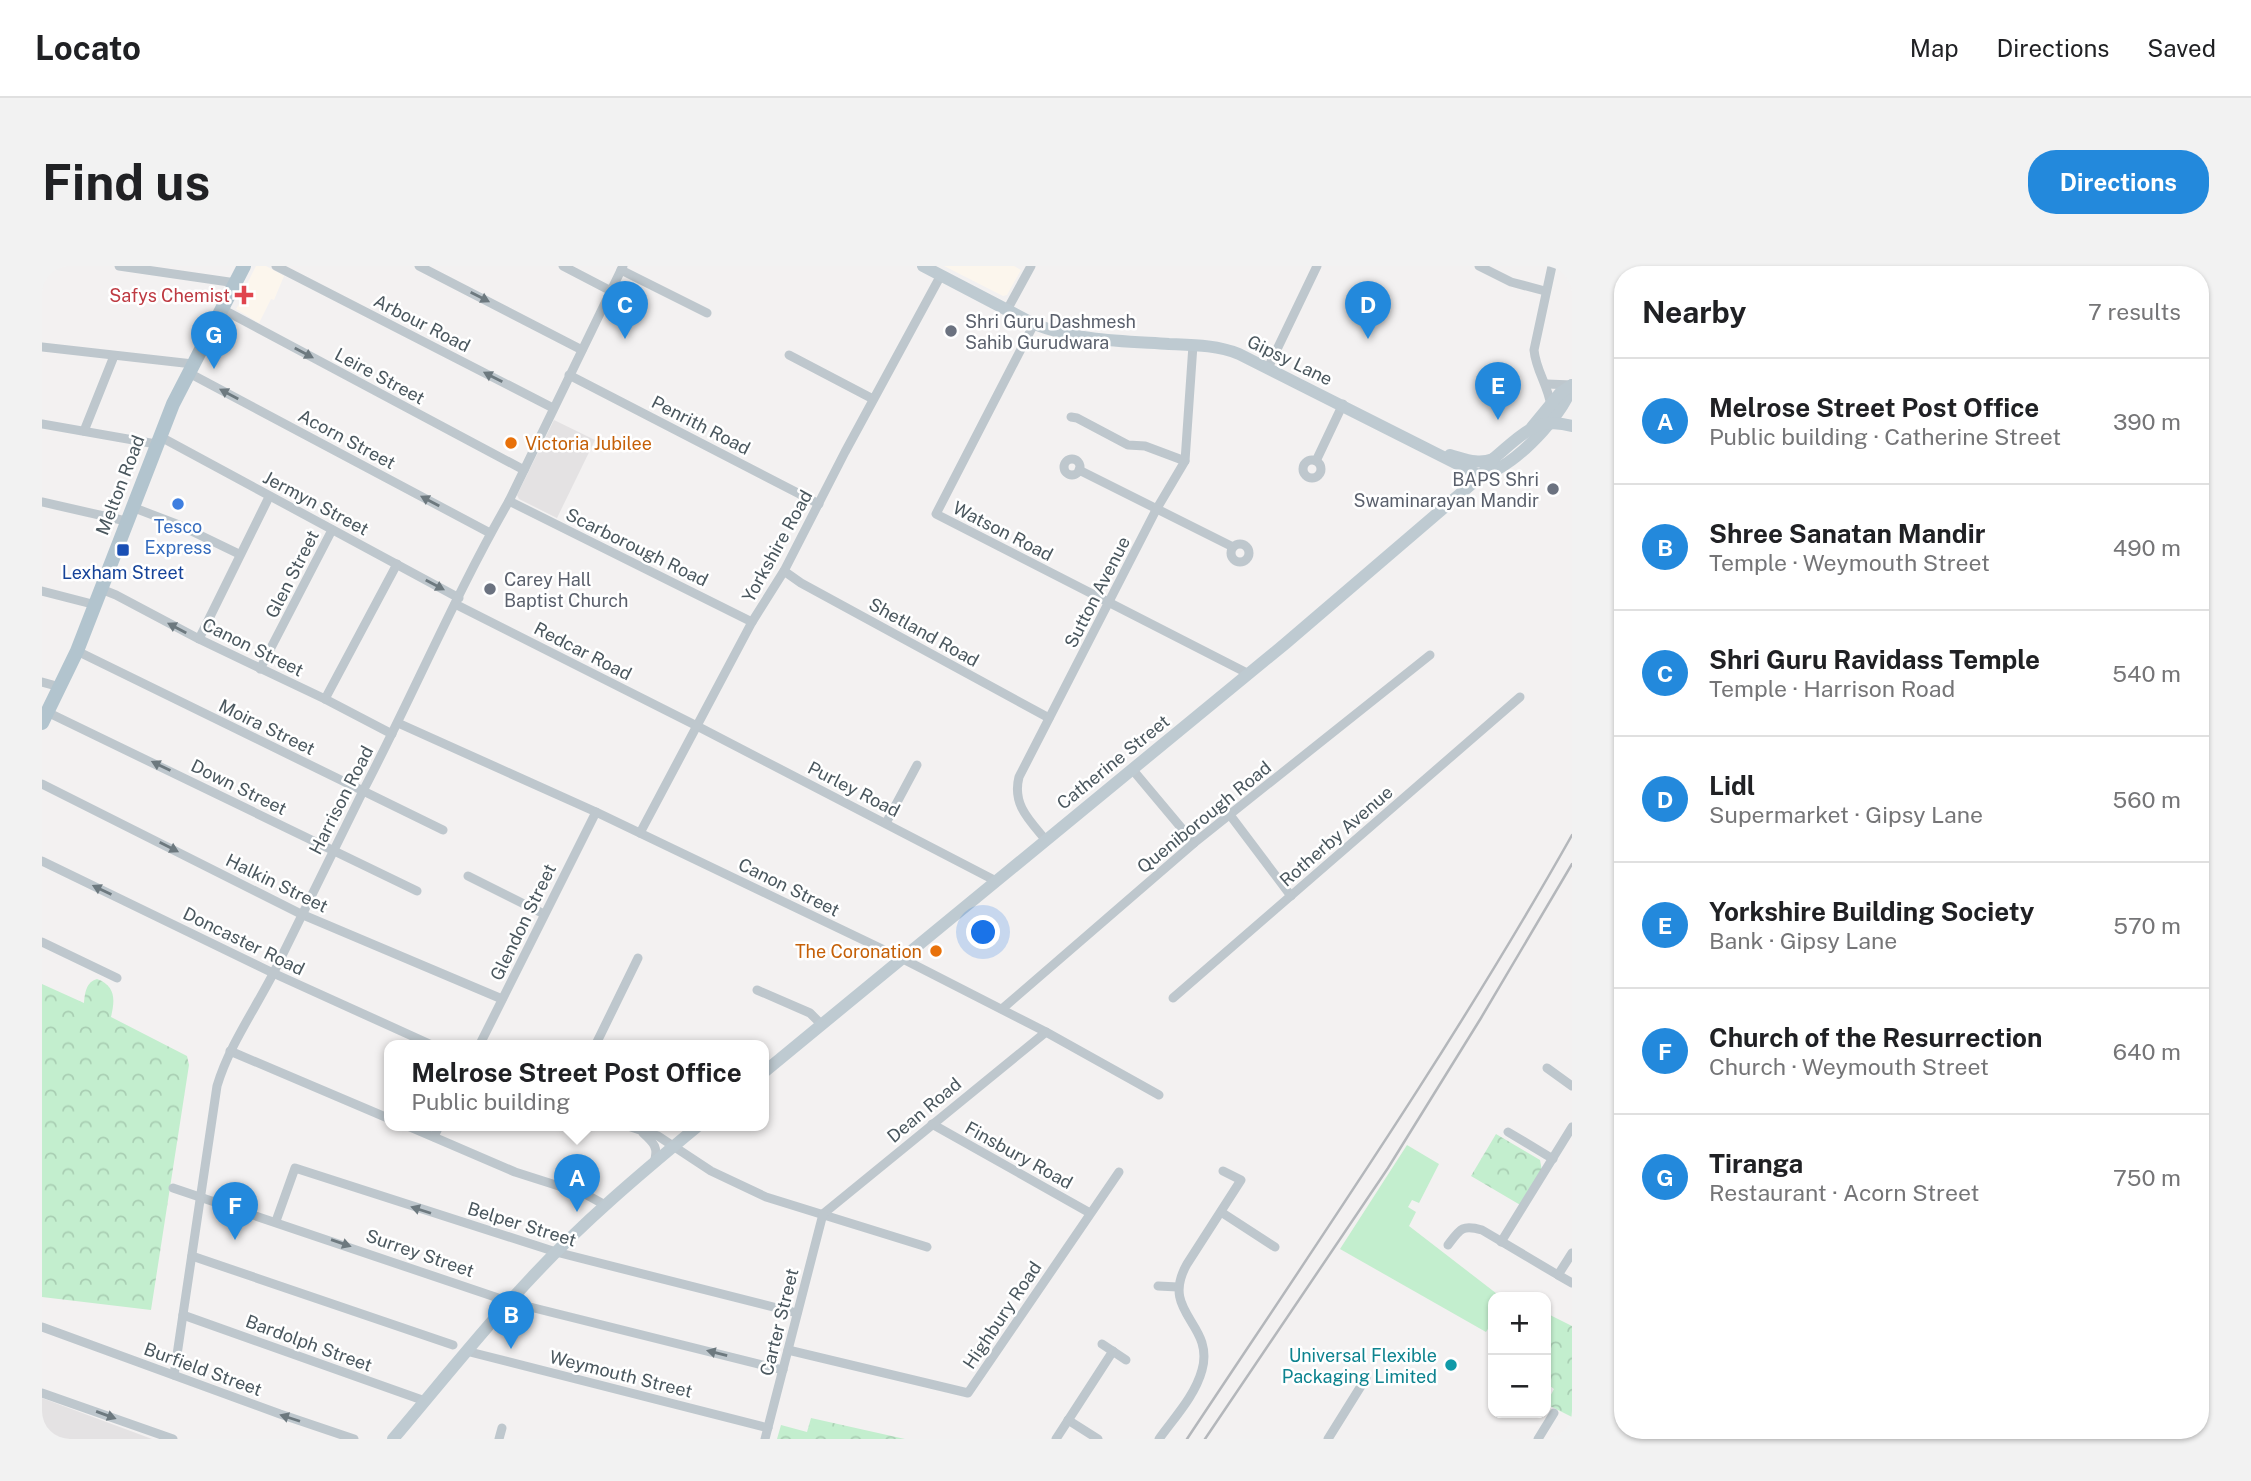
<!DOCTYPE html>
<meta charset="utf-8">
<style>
body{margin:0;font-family:"Public Sans",sans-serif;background:#f2f2f2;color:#202124}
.controls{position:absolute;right:21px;bottom:21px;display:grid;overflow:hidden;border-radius:14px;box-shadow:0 2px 5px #0004}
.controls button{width:63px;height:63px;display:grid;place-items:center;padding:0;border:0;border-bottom:2px solid #e0e0e0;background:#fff;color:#202124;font:35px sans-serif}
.you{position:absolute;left:942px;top:667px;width:24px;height:24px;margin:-18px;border:5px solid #fff;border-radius:50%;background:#1a73e8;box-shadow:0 0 0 10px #1a73e833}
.badge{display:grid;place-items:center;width:46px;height:46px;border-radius:50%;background:#2389dc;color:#fff;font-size:23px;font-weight:700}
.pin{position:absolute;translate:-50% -58px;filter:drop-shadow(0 2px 4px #0008)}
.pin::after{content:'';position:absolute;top:37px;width:24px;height:21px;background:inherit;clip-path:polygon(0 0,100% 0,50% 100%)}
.popup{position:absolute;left:342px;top:774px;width:385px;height:91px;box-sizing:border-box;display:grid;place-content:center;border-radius:14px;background:#fff;filter:drop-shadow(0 2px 5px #0005);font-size:23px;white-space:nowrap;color:#757577}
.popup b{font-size:26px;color:#202124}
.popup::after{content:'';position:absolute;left:50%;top:100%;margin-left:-14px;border:14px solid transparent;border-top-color:#fff}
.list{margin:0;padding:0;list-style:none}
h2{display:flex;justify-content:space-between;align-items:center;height:91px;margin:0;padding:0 28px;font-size:30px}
h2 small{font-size:23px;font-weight:400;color:#757577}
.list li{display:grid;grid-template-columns:46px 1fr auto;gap:21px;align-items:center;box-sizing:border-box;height:126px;padding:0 28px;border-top:2px solid #e0e0e0}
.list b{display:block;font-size:26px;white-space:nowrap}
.list p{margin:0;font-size:23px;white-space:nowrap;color:#757577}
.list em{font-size:23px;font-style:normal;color:#757577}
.map{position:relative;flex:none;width:1530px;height:1173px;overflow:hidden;border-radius:28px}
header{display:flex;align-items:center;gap:42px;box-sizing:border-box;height:98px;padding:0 35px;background:#fff;border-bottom:2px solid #e0e0e0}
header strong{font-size:33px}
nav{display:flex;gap:38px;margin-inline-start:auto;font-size:24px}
.intro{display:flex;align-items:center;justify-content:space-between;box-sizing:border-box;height:168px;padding:0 42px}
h1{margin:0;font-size:49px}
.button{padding:18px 32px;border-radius:28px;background:#2389dc;color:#fff;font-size:24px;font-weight:700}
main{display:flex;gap:42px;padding:0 42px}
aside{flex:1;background:#fff;border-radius:28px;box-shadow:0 2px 5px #0004}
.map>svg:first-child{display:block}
.commercial{fill:#fcf6ed}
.education{fill:#e4e2e3}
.green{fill:#c3eece}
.forest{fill:url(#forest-crowns)}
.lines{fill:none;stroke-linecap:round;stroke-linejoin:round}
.street{stroke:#bec7cd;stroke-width:9}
.secondary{stroke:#becad1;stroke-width:12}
.primary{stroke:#b2c4ce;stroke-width:14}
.rail{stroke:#b4b7bb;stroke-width:2.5}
.oneway{fill:#6d797f}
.health-dot{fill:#e0444e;stroke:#fff;stroke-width:2.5}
.worship-dot{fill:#6b7280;stroke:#fff;stroke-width:2.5}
.food-dot{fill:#e8710a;stroke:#fff;stroke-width:2.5}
.shop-dot{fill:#3f7fe0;stroke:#fff;stroke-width:2.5}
.transit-dot{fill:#1a4fb4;stroke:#fff;stroke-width:2.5}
.culture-dot{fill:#0f9aa8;stroke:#fff;stroke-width:2.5}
.labels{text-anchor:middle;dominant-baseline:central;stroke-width:5;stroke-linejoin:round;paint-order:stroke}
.health-label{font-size:18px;fill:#be3a42;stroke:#fff;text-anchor:end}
.worship-label{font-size:18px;fill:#5b616d;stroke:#fff;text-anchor:start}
.street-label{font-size:18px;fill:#4a575e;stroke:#fff}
.food-label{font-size:18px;fill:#c56008;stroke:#fff;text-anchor:start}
.shop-label{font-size:18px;fill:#366cbe;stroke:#fff}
.transit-label{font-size:18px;fill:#164399;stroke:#fff}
.culture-label{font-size:18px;fill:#0d838f;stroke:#fff;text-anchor:end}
</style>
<header>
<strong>Locato</strong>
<nav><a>Map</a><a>Directions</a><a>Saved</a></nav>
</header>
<div class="intro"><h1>Find us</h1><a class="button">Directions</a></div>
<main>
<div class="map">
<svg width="1530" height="1173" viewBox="0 0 1530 1173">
<defs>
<pattern id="forest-crowns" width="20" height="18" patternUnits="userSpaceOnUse" patternTransform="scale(1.75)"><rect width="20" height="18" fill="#c3eece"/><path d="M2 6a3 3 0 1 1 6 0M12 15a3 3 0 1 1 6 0" fill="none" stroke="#a9ceb3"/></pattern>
</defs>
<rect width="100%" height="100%" fill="#f3f1f1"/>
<g class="commercial">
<path d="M214 0H224L242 10 232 34 229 33 217 57 194 43 205 25 204 20Z"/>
<path d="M902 0H972L979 4 965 29 961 30Z"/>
</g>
<g class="education">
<path d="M512 154 553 174 515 252 477 233 475 229Z"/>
<path d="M0 1132 110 1173H0Z"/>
</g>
<path class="green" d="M1365 879 1397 898 1377 937 1370 934 1366 941 1374 946 1367 960 1459 1031H1451V1055L1444 1066 1298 983Z"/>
<g class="forest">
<path d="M55 713C74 720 73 734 69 751L145 790 147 799 109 1044 0 1031V718L42 737C43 727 44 716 55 713Z"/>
<path d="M1454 868 1498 894 1500 905 1480 940 1429 910Z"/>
<path d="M1504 1047 1530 1060V1151L1504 1138 1512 1123 1504 1117Z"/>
<path d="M769 1152 863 1173H735L739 1159 765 1166Z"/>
</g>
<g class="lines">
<g class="street">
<path d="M77 0 194 17"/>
<path d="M234 0 511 142"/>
<path d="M377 0 540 84"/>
<path d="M521 0 569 25"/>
<path d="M1437 0 1469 16 1503 25"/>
<path d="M579 4 665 47"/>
<path d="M180 43 482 204"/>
<path d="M965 44 989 0"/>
<path d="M992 58 894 248 1205 407"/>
<path d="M0 81 151 98"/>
<path d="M747 89 831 133"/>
<path d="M1226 102 1275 0"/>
<path d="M147 107 448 267"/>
<path d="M527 109 777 238"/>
<path d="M1505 118 1530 119"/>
<path d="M1509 140C1506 119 1494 105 1492 84L1510 0"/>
<path d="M1029 151 1035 152 1086 179 1103 180 1143 195"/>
<path d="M0 158 114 178"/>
<path d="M42 165 72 90"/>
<path d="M117 170 417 332"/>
<circle cx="1030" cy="201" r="8"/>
<circle cx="1270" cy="203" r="9"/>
<path d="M1274 195 1301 138"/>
<path d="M1037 204 1191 281"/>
<path d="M467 235 710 356"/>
<path d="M0 236 84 255"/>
<path d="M90 241 137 259 197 288"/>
<circle cx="1198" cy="287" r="9"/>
<path d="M742 305 759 317 1007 452"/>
<path d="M59 323 74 329 157 373 283 433 350 468"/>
<path d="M0 325 54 339"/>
<path d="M413 338 655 460 954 615"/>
<path d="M157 373 227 231"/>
<path d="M35 385 401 564"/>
<path d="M218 403 290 264"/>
<path d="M0 416 18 421"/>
<path d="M283 433 355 298"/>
<path d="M5 446 375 625"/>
<path d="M356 457 554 546 861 693 1004 766 1117 829"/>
<path d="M1090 503 1152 577"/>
<path d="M0 518 259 648 460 733"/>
<path d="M1188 549 1249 630"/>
<path d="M844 557 875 499"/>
<path d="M598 567 710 356 742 305 803 186 899 9"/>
<path d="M1003 573C987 554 970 538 977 511L1114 244 1143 195 1151 79"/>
<path d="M0 595 231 707 392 780"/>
<path d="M426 610 502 648"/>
<path d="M0 676 75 712"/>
<path d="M715 724 768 747 780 759"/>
<path d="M1131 732 1478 431"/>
<path d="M960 743 1152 577 1388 389"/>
<path d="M437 780 554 546"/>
<path d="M553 780 596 692"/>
<path d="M188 785 348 853"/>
<path d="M1505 802 1530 820"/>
<path d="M890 858 1048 947"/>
<path d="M366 860 473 906 545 929 563 939"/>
<path d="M586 860 616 870 669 905 724 931 885 981"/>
<path d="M1466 866 1511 893"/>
<path d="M601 867C612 877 617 882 612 896"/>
<path d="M392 871 397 860"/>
<path d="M131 922 468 1036 741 1104"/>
<path d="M1179 946 1233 981"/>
<path d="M781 948 1004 766"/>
<path d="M234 955 253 902 514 986 755 1047"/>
<path d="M1459 976 1530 861"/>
<path d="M1406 979C1418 963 1420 958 1440 964L1516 1009"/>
<path d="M1530 987 1516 1009 1530 1017"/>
<path d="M150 990 411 1079"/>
<path d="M1116 1020 1136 1021"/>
<path d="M141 1049 383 1135"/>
<path d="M0 1061 238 1148 312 1173"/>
<path d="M1060 1078 1084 1094"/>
<path d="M746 1084 926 1127 1077 906"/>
<path d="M424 1085 726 1162"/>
<path d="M132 1109 175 820C187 780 212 745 232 706 262 646 291 585 321 525 371 429 413 329 467 235L581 0"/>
<path d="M0 1127 131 1173"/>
<path d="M1026 1154 1056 1173"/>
<path d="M457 1173 460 1162"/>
<path d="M723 1173 781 948"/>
<path d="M1014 1173 1071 1085"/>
<path d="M1117 1173C1132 1152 1153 1130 1160 1104 1173 1057 1117 1047 1145 998L1199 914 1181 905"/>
<path d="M1286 1173 1324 1112"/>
<path d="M1496 1173 1512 1147"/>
</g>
<g class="secondary">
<path d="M881 0 992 58C1035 75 1081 75 1127 78 1151 79 1175 79 1197 88L1439 210C1446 207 1453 205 1459 201 1483 187 1523 146 1530 119"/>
<path d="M1490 161 1518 127 1530 119"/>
<path d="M1408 189C1423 193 1436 199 1451 193 1478 171 1493 149 1530 160"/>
<path d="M722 806 1244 377 1439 210 1451 193"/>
<path d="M351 1173C397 1119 441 1063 490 1011 541 956 598 908 656 860"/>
</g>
<path class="primary" d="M0 457 35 385 131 138 202 0"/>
<g class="rail">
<path d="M1145 1173C1277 974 1413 777 1530 569"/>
<path d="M1163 1173 1346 902 1439 752 1530 598"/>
</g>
</g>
<defs><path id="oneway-solid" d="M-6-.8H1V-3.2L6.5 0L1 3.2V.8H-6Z" transform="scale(1.75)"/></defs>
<g class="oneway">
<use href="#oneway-solid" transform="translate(438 31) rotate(27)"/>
<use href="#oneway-solid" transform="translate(262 87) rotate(28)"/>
<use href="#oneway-solid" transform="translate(451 111) rotate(-153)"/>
<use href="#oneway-solid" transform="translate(187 128) rotate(-152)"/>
<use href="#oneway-solid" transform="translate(388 235) rotate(-152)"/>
<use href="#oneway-solid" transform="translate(393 319) rotate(28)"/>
<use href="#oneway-solid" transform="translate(135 362) rotate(-152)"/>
<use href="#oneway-solid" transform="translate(119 500) rotate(-154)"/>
<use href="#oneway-solid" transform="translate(127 581) rotate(27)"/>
<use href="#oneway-solid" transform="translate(60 624) rotate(-154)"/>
<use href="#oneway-solid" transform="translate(379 944) rotate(-162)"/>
<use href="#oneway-solid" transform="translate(299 977) rotate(19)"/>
<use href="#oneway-solid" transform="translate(675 1087) rotate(-166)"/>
<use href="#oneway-solid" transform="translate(64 1149) rotate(20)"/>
<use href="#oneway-solid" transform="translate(248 1152) rotate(-162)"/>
</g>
<path class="health-dot" d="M198.5 18.5h7v7h7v7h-7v7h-7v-7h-7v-7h7z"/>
<g class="worship-dot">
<circle cx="909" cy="65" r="7"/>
<circle cx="1511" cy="223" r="7"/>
<circle cx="448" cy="323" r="7"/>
</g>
<g class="food-dot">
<circle cx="469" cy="177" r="7"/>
<circle cx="894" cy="685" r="7"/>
</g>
<circle class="shop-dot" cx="136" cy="238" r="7"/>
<rect class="transit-dot" x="74" y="277" width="14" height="14" rx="3.5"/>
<circle class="culture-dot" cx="1409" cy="1099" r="7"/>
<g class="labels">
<g class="health-label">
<text x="188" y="29">Safys Chemist</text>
</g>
<g class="worship-label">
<text x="923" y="55">Shri Guru Dashmesh<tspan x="923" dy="21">Sahib Gurudwara</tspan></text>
<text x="1497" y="213" text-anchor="end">BAPS Shri<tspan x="1497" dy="21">Swaminarayan Mandir</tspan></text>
<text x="462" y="313">Carey Hall<tspan x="462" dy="21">Baptist Church</tspan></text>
</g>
<g class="street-label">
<text transform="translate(380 57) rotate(27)">Arbour Road</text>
<text transform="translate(1248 94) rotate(26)">Gipsy Lane</text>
<text transform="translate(338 110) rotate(28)">Leire Street</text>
<text transform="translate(659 159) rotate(27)">Penrith Road</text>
<text transform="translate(305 173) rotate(28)">Acorn Street</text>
<text transform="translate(78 219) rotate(-69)">Melton Road</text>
<text transform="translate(274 237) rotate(28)">Jermyn Street</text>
<text transform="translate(961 265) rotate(27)">Watson Road</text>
<text transform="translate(735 280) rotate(-61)">Yorkshire Road</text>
<text transform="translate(595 281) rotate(26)">Scarborough Road</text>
<text transform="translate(250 308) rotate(-63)">Glen Street</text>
<text transform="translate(1055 326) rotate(-63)">Sutton Avenue</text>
<text transform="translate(882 366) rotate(29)">Shetland Road</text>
<text transform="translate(211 381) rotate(26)">Canon Street</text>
<text transform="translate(541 385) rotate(27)">Redcar Road</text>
<text transform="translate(225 461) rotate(26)">Moira Street</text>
<text transform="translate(1071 496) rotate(-39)">Catherine Street</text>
<text transform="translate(197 521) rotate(26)">Down Street</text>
<text transform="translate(812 523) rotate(27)">Purley Road</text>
<text transform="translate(299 534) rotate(-63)">Harrison Road</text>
<text transform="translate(1162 551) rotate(-39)">Queniborough Road</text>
<text transform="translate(1294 570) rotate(-41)">Rotherby Avenue</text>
<text transform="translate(235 617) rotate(26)">Halkin Street</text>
<text transform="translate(747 621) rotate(26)">Canon Street</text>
<text transform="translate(481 656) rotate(-64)">Glendon Street</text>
<text transform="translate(202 675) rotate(26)">Doncaster Road</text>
<text transform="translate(882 844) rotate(-40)">Dean Road</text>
<text transform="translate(977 889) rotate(29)">Finsbury Road</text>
<text transform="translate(480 958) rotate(17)">Belper Street</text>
<text transform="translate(378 987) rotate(19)">Surrey Street</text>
<text transform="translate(960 1049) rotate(-56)">Highbury Road</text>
<text transform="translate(737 1056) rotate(-76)">Carter Street</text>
<text transform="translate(267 1077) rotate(20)">Bardolph Street</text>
<text transform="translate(161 1103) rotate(20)">Burfield Street</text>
<text transform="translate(579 1108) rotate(14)">Weymouth Street</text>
</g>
<g class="food-label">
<text x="483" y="177">Victoria Jubilee</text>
<text x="880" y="685" text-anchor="end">The Coronation</text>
</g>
<g class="shop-label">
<text x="136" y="260">Tesco<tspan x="136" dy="21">Express</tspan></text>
</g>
<g class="transit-label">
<text x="81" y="306">Lexham Street</text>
</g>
<g class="culture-label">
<text x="1395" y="1089">Universal Flexible<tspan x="1395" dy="21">Packaging Limited</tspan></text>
</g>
</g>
</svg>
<div class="controls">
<button>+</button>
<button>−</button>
</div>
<div class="you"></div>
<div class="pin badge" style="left:535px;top:946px">A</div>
<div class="popup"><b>Melrose Street Post Office</b>Public building</div>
<div class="pin badge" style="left:469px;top:1083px">B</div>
<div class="pin badge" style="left:583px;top:73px">C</div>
<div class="pin badge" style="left:1326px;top:73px">D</div>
<div class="pin badge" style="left:1456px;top:154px">E</div>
<div class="pin badge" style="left:193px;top:974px">F</div>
<div class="pin badge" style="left:172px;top:103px">G</div>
</div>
<aside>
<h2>Nearby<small>7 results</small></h2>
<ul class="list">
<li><span class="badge">A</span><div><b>Melrose Street Post Office</b><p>Public building · Catherine Street</p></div><em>390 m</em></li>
<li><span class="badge">B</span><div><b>Shree Sanatan Mandir</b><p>Temple · Weymouth Street</p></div><em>490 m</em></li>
<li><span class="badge">C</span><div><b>Shri Guru Ravidass Temple</b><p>Temple · Harrison Road</p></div><em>540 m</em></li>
<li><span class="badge">D</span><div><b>Lidl</b><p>Supermarket · Gipsy Lane</p></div><em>560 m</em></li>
<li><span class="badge">E</span><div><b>Yorkshire Building Society</b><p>Bank · Gipsy Lane</p></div><em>570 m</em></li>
<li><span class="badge">F</span><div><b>Church of the Resurrection</b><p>Church · Weymouth Street</p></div><em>640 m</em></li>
<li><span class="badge">G</span><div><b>Tiranga</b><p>Restaurant · Acorn Street</p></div><em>750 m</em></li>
</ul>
</aside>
</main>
